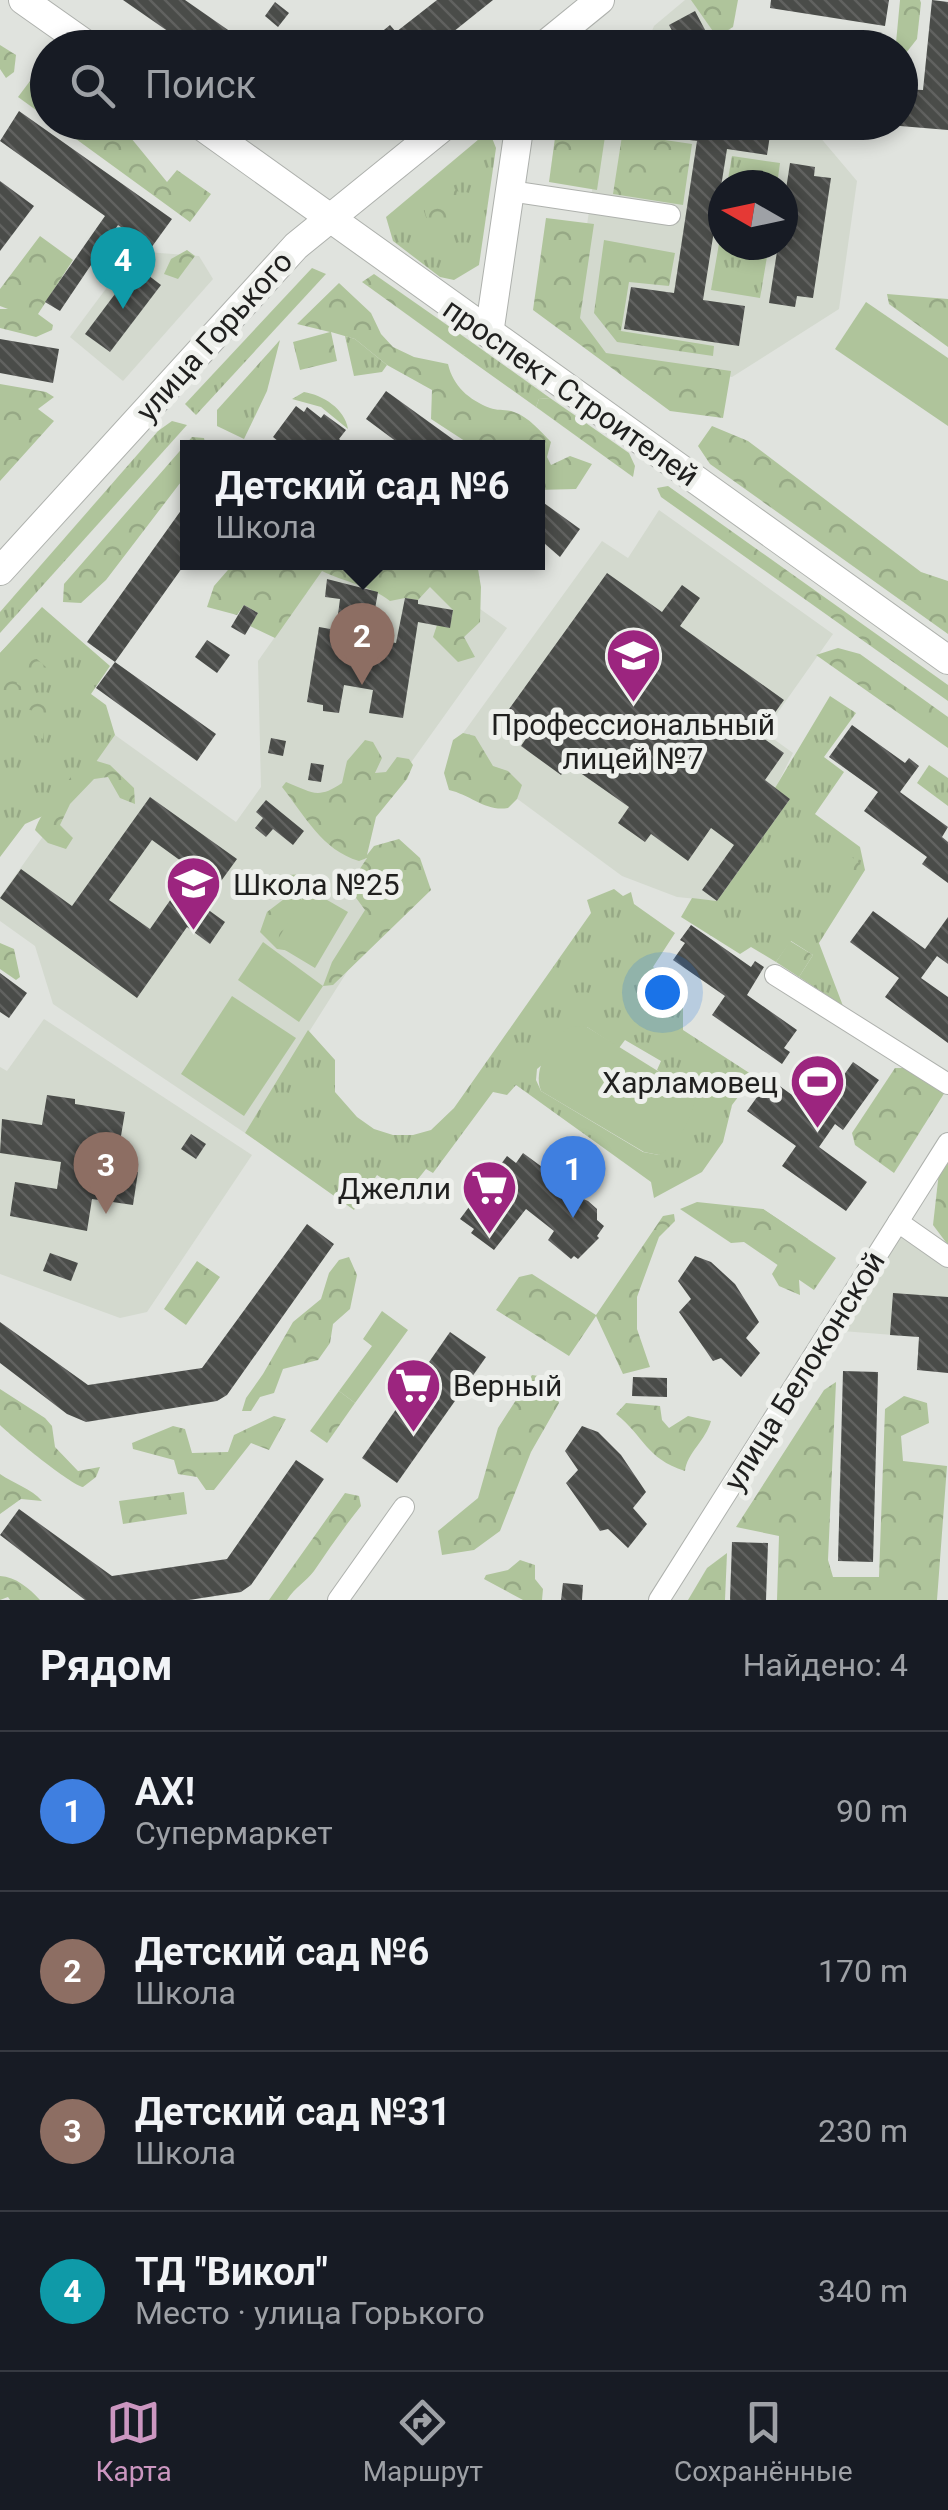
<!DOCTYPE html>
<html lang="ru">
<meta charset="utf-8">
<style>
body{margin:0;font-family:Roboto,sans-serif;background:#20242c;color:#f1f3f6}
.compass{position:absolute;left:708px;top:170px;width:90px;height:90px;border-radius:50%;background:#171b24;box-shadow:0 5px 15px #0003;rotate:279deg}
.you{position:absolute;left:662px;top:992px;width:35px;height:35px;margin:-25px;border:8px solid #fff;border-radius:50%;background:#1a73e8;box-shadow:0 0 0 15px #1a73e833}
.badge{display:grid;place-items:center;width:65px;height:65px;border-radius:50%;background:#cb96c0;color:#fff;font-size:32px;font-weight:700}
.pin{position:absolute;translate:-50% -82px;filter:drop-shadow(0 2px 5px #0008)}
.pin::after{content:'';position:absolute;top:52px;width:35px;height:30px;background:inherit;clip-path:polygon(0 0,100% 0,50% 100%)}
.popup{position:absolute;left:180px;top:440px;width:365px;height:130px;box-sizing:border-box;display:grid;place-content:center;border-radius:0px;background:#171b24;filter:drop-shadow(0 2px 8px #0005);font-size:32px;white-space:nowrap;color:#9ea1a6}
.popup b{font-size:38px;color:#f1f3f6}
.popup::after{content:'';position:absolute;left:50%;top:100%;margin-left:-20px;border:20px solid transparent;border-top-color:#171b24}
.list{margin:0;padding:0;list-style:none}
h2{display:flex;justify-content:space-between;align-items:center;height:130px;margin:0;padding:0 40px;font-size:42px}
h2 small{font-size:32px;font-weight:400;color:#9ea1a6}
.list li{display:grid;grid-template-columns:65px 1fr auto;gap:30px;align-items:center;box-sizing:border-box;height:160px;padding:0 40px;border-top:2px solid #363941}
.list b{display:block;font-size:38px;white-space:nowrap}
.list p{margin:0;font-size:32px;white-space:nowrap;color:#9ea1a6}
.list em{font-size:32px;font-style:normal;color:#9ea1a6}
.icon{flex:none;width:55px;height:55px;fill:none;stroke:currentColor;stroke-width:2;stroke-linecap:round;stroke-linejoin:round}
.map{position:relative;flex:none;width:948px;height:1600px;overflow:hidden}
.search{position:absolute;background:#171b24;box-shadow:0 5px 15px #0003;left:30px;right:30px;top:30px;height:110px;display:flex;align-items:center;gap:25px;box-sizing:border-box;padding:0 35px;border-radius:55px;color:#9ea1a6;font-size:38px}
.sheet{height:770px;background:#171b24}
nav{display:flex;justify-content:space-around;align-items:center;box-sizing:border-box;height:140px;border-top:2px solid #363941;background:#171b24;font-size:28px;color:#9ea1a6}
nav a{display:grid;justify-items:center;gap:5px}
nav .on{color:#cb96c0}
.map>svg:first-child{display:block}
.built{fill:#d3d9ce;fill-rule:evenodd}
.grass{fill:url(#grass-tufts);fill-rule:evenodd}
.forest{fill:url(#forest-crowns)}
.pitch{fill:#afc49b}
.building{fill:url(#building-back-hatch);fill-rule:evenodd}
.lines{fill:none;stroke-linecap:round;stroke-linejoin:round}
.minor-casing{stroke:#aeb1ad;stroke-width:22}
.major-casing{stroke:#aeb1ad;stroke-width:30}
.minor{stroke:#fff;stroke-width:20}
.major{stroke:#fff;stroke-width:28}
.labels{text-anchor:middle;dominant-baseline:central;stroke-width:10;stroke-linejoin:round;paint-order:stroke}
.street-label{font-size:30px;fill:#20201f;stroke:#eef0ec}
.poi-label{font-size:30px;fill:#20201f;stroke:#eef0ec;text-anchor:start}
</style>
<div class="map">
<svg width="948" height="1600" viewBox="0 0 948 1600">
<defs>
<pattern id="grass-tufts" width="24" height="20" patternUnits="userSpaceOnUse" patternTransform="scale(2.5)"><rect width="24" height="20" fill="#afc49b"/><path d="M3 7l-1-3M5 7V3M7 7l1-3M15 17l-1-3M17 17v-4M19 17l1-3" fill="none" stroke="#96a885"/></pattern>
<pattern id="forest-crowns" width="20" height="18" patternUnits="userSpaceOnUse" patternTransform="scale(2.5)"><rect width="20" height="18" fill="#afc49b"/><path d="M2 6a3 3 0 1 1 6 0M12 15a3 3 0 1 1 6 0" fill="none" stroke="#96a885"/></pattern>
<pattern id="building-back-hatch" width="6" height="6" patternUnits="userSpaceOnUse" patternTransform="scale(2.5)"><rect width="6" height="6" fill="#4a4c49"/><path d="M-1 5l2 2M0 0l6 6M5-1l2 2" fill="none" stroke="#616260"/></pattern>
</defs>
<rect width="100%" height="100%" fill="#e0e3de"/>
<g class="built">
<path d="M685 0H709L744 48H645L654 26Z"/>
<path d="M602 123H808L857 181 839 309 732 377 604 359 573 320ZM723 185H783V245H723Z"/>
<path d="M134 251 199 256 213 279 123 381 70 337Z"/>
<path d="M659 510 833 634 764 732 793 753 776 787 790 799 717 901 677 897 622 876 451 750 602 541 628 558Z"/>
<path d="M327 563H415L507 628 350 848 402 885 245 1133 53 1004 35 946 0 921V897L115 735 236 822 261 787 258 661Z"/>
<path d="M44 1019 252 1155 147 1312 120 1318 0 1274V1067L7 1071Z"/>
<path d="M900 1234 948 1268V1320L919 1337 842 1331Z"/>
</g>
<g class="grass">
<path d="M485 134 492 138 496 148 479 265 454 280 440 277 393 241 386 217Z"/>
<path d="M732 156 780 163 777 185H727Z"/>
<path d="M721 232 723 245H769L760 298 711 290Z"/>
<path d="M312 268 326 274 196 415 185 404Z"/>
<path d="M345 336 355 339 387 365 382 372 354 376Z"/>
<path d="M280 340 267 391 244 439 217 426V410Z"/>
<path d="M470 341 550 398 539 399 536 407 463 355 470 352Z"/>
<path d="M172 421 187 425 0 633V612L158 431Z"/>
<path d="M42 607 110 666 91 694 106 705 115 735 65 806 25 824 0 857V653Z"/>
<path d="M830 696 856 713 824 757 844 772 815 814 860 847 865 870 819 943 843 1006 799 977 813 955 791 941 776 962 751 947 740 954 681 917 692 898 717 901 790 799 775 788Z"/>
<path d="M929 765 948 778V806L917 783Z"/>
<path d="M614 889 623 896 631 892 634 904 675 933 653 967 683 996V1030L754 1076 732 1105 723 1142 702 1172 654 1198 651 1182 516 1085 507 1095 493 1092 433 1173 426 1169 406 1194 377 1175 354 1210 245 1133 308 1030 335 1060V1092L357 1117 374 1129 393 1135H413L431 1130 454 1108 591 913 587 900ZM587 1027 619 1048 625 1040 661 1061 657 1070 690 1091 659 1155 643 1152 541 1091 536 1080 537 1069Z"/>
<path d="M697 1202 763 1209 836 1258 814 1290 744 1242 731 1243 680 1209Z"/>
</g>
<g class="forest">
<path d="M691 0H738L733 27 717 37Z"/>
<path d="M900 0H920L921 3 917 39 906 53 901 52 896 43Z"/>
<path d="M0 45 16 55 14 72 6 78 0 69Z"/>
<path d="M36 73 47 81V118L18 97Z"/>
<path d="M54 123H108L131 138 167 182 177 170 211 194 190 222Z"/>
<path d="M557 123H607L597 190 549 182Z"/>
<path d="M624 123H653L651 138 692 144 683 205 613 194Z"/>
<path d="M451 187 461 193 456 227 439 232C429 223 422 216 426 201Z"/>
<path d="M546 218 594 224 580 318 606 353 731 371 723 418 670 411 533 310Z"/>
<path d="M40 236 73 260 38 314 53 325 52 330 36 337 0 328V309H8L0 306V289Z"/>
<path d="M604 240 675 253 669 286 629 282 621 331 714 346 713 356 617 342 594 313Z"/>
<path d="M187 250 195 256 178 279 164 274 171 259Z"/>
<path d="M374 274 470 341V353L463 355 362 282Z"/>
<path d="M339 283 371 313 381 334 393 347 414 357 448 364C453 386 469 400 490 408 498 411 507 409 514 412 529 417 541 432 551 442L547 457 551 465 570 456 592 464 576 489 537 490V448L493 443 474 447 431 419 432 390 387 365 355 339 331 332 337 361 300 370 293 342 330 332 297 324Z"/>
<path d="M887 294 948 299V347L889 304Z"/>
<path d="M0 384 46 392 54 397 38 409 54 421 0 481Z"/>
<path d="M304 392C323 395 345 409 348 429L321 407 292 399Z"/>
<path d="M550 398 629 453 635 466 633 477 536 407 539 399Z"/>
<path d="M712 426 748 441 921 572 948 581V634L710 464 698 446Z"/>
<path d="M192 437 204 438 206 447 187 448V474L106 580 81 603 63 602 64 584Z"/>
<path d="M668 486 948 685V701L661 497 657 488Z"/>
<path d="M234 563H477L481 587 480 622 464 637 475 657 458 662 433 637 437 625 450 627 453 610 430 587 418 600 405 598 390 601C371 586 344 582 322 571L275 638 250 626 258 613 244 605 237 615 207 607 214 586Z"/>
<path d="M6 647 30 653 55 675 46 680 16 675 17 684 39 696 47 709 43 739 32 734 33 711 16 705 9 695 0 696V653Z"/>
<path d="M838 648 860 654 948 717V748L816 655Z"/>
<path d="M463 733 475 736 493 766 508 771 522 785 517 799 508 808C486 812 471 795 449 790L444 773 453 740Z"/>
<path d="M365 740 373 742 382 758 375 773 386 772 397 757 409 759 413 765 407 779 376 817 367 855 374 846 399 839 420 858 431 890 333 985 323 986 332 962 365 910 348 887 367 858 359 861C322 850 305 816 282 787L286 782C312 792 317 800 342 783L347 761Z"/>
<path d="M90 759 110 765 134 788 135 804 120 798 108 777 94 779 70 804 60 825 73 838 66 849 48 843 35 830C42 809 72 773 90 759Z"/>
<path d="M839 847 862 865 847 890Z"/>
<path d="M309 874 315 879 295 890 307 908 291 951 277 949 260 932 267 912 288 896 286 875Z"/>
<path d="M790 941 813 955 799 977 776 962Z"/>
<path d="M0 943 14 949 20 977 16 980 0 969Z"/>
<path d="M895 1068H908L945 1092 894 1173 855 1145 852 1133Z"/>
<path d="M948 1159V1245L933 1225 939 1172Z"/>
<path d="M763 1209 808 1239 804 1246 812 1251 799 1280 800 1295 779 1286 772 1274 780 1261 744 1237Z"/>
<path d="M674 1214 675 1221 659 1237 637 1297V1329L650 1367 623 1374 596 1316 569 1356 496 1310 519 1277 532 1274 596 1315 663 1216Z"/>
<path d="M349 1257 357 1275 350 1309 333 1324 330 1343 318 1360 283 1369 274 1393 260 1397 251 1411H242L246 1398 263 1374 293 1322 321 1299 329 1273 339 1260Z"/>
<path d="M197 1261 220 1277 186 1325 164 1309Z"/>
<path d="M532 1375 551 1378 559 1403 531 1452 500 1531 474 1550 442 1555 438 1531 478 1498 498 1428Z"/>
<path d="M836 1382 828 1560 833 1577H879L885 1409 904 1396 927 1403 929 1423 901 1436 903 1461 947 1466 937 1600H777L779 1536 736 1527 824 1390Z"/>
<path d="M0 1389 45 1418 52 1426 55 1447 78 1471 100 1467 96 1477 83 1487C71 1485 11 1436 0 1425Z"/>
<path d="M339 1391 355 1403 327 1443 310 1431Z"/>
<path d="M626 1403 660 1406 662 1420 669 1428 688 1416 711 1421C706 1440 687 1453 685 1471 645 1458 645 1437 616 1414Z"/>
<path d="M274 1416 286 1419 269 1450 251 1443 214 1490H206L197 1477 178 1474 174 1460 133 1449 132 1443 173 1426 185 1429 192 1453 228 1452 234 1435Z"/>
<path d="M0 1474C14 1484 31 1488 42 1501L21 1499 0 1514Z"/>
<path d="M184 1492 187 1514 123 1524 119 1501Z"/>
<path d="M345 1493 359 1496 361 1506C344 1527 329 1549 314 1571 306 1582 295 1587 287 1600H269Z"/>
<path d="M727 1553 725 1600H688L707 1568Z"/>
<path d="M520 1560 535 1565V1579L543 1589 542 1600H523L484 1579 486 1575 508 1570Z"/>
<path d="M0 1576C16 1577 29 1588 40 1600H10L8 1597 0 1600Z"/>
</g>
<g class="pitch">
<path d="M866 302 948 358V426L835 349Z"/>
<path d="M308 889 348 912 315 968 275 944Z"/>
<path d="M263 942 323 986 299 1022 238 980Z"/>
<path d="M232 996 296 1038 244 1116 181 1074Z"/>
<path d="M571 1026 587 1027 690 1091 695 1100C690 1121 678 1144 659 1155L644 1152 541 1091C532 1069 551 1039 571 1026Z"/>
<path d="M382 1311 408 1330 355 1403 339 1391 372 1346 363 1339Z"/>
</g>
<g class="building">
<path d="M123 0H185L254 48H192Z"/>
<path d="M437 0H493L433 48H362L390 25 396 32Z"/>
<path d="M771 0H889L885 26 770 8Z"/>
<path d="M932 0 948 2V130L900 126V89L923 90Z"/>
<path d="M275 2 289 13 278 27 265 16Z"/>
<path d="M695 11 712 43 704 48H681L669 25Z"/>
<path d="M19 111 172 219 151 248 118 225 60 311 45 302 105 216 0 141Z"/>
<path d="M655 122H772L767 155 727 149 703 300 745 306 739 346 624 329 631 287 674 293 697 141 653 135Z"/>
<path d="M790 163 815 167 814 176 831 178 813 298 797 296 795 307 769 303 778 245H783V209Z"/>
<path d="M0 181 34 206 0 251Z"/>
<path d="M136 266 161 285 110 352 85 334Z"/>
<path d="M0 339 59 349 53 383 0 373Z"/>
<path d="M386 391 465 448H405L366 419Z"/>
<path d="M296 406 304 412 307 407 321 418 324 414 346 430 339 439 350 448H286L273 437Z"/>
<path d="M537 498 580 529 560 557 537 537Z"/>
<path d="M187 502V561L115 662 216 734 197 761 96 688 115 662 87 642Z"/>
<path d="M607 573 662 612 682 585 700 598 680 626 784 700 759 735 784 753 765 780 790 799 717 901 702 890 734 845 711 828 688 861 651 834 645 842 618 823 629 807 569 765 561 775 521 746 529 734 504 716Z"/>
<path d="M327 579 378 592 375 609 356 605 347 657 376 662 380 640 396 643 405 598 418 600V604L453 610 450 628 418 622 403 718 369 713 373 690 344 685 339 713 323 711V705L307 702 319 627 336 630 340 599 325 597Z"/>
<path d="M244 605 258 613 245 635 231 627Z"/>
<path d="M207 640 230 655 217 673 195 657Z"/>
<path d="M852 725 905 763 909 758 919 766 900 792 948 827 942 837 948 842V883L922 864 927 857 864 811 878 792 829 757Z"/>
<path d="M271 738 286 741 283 756 268 753Z"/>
<path d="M311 763 324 765 321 782 308 780Z"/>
<path d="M150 797 237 859 203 906 225 922 210 944 187 927 137 998 0 898 21 869 72 906ZM152 840 192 869 150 929 109 900Z"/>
<path d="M266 800 304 831 293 845 273 829 266 837 255 828 263 818 256 812Z"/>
<path d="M873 911 925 949 948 917V964L937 956 921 978 948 997V1043L885 997 899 978 850 942Z"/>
<path d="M691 925 751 967 755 961 764 967 747 995 797 1030 784 1048 790 1052 782 1064 712 1015 725 996 673 960 685 943 680 940Z"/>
<path d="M0 973 27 993 9 1018 0 1012Z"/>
<path d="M853 1062 879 1080 843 1130 835 1124 819 1147 867 1182 846 1211 782 1166 796 1146 747 1111 770 1079 817 1113Z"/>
<path d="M47 1095 75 1099V1104L125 1112 120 1142 90 1137 86 1164 138 1172 133 1205 92 1199 87 1231 10 1216 15 1182 57 1189 61 1162 0 1153 2 1119 42 1125Z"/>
<path d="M191 1134 206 1144 196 1159 181 1149Z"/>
<path d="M523 1153 553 1175 560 1189 588 1201 597 1209V1220L604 1226 597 1236 599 1238 578 1259 574 1256 571 1259 548 1240 554 1231 526 1209 494 1250 471 1233 474 1229 460 1219 507 1156 516 1163Z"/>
<path d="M307 1224 334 1244 227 1395 217 1401 86 1422 67 1414 0 1363V1322L88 1385 202 1368Z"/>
<path d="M50 1253 78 1263 71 1281 43 1271Z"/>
<path d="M695 1256 711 1262 735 1284 759 1322 746 1338 760 1353 741 1377 721 1358 713 1361 679 1312 691 1299 678 1281Z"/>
<path d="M893 1293 948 1297V1373L917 1370 919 1337 890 1335Z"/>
<path d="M450 1332 486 1357 397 1483 362 1458Z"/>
<path d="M843 1371 878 1372 873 1562 838 1561Z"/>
<path d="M633 1377 667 1378V1397L632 1396Z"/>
<path d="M582 1426 598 1432 621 1455 646 1492 633 1508 647 1524 628 1548 608 1529 600 1531 566 1483 578 1470 565 1451Z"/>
<path d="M296 1460 324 1479 251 1585 241 1592 189 1600H85L0 1535 19 1509 112 1576 227 1559Z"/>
<path d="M732 1542 768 1543 766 1600H730Z"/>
<path d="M563 1583 583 1585 582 1600H561Z"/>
</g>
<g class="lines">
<defs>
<g id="minor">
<path d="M510 191 670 215"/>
<path d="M775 975 948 1084"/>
<path d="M898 1222 948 1257"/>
<path d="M338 1600 404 1507"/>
<path d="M659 1600 948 1143"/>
</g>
<g id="major">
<path d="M23 0 91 48"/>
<path d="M541 48 600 0"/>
<path d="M196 122 948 660"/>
<path d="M489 334 520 122"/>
<path d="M0 571 296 246 449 122"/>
</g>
</defs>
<use href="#minor" class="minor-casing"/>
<use href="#major" class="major-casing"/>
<use href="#minor" class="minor"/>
<use href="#major" class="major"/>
</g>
<defs>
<symbol id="university-pin" viewBox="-11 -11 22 30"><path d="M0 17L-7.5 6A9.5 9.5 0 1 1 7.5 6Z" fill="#9c257f" stroke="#eef0ec"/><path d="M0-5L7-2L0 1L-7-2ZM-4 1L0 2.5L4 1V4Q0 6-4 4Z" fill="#fff"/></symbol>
<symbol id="school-pin" viewBox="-11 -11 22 30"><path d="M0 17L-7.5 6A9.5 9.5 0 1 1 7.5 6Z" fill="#9c257f" stroke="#eef0ec"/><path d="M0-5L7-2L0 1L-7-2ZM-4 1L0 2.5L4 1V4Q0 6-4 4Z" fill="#fff"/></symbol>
<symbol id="stadium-pin" viewBox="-11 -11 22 30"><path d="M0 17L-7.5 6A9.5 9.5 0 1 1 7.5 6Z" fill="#9c257f" stroke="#eef0ec"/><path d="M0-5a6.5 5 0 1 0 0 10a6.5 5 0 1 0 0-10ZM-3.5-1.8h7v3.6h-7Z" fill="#fff"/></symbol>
<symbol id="supermarket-pin" viewBox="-11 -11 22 30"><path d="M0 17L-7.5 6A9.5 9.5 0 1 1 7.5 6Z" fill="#9c257f" stroke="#eef0ec"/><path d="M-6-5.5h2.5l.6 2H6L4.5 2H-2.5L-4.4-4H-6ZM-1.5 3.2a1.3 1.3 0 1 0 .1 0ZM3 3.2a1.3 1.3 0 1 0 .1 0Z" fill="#fff"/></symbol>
</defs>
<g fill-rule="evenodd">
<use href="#university-pin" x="602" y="624" width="63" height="86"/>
<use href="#school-pin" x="162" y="852" width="63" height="86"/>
<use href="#stadium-pin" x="786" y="1050" width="63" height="86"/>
<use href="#supermarket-pin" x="458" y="1156" width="63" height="86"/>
<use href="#supermarket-pin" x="382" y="1354" width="63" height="86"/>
</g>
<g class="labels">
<g class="street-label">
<text transform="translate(214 336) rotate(-48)">улица Горького</text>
<text transform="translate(571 392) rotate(35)">проспект Строителей</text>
<text transform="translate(804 1371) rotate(-58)">улица Белоконской</text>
</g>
<g class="poi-label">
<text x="633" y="724" text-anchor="middle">Профессиональный<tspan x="633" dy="34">лицей №7</tspan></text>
<text x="233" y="884">Школа №25</text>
<text x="778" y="1082" text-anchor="end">Харламовец</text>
<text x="451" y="1188" text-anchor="end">Джелли</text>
<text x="453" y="1385">Верный</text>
</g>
</g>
</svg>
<svg class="compass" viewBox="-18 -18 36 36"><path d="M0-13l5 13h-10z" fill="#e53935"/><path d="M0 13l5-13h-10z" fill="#9ea1a6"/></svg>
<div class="you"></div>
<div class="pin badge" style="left:573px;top:1218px;background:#3f7fe0">1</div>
<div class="pin badge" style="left:362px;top:685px;background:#8d6e63">2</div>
<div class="popup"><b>Детский сад №6</b>Школа</div>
<div class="pin badge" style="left:106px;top:1214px;background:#8d6e63">3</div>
<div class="pin badge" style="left:123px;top:309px;background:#0f9aa8">4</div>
<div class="search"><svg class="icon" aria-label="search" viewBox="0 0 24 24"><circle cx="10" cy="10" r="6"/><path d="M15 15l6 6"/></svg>Поиск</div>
</div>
<section class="sheet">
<h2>Рядом<small>Найдено: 4</small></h2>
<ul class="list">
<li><span class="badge" style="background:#3f7fe0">1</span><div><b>АХ!</b><p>Супермаркет</p></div><em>90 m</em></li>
<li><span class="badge" style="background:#8d6e63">2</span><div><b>Детский сад №6</b><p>Школа</p></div><em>170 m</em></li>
<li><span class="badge" style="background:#8d6e63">3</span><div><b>Детский сад №31</b><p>Школа</p></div><em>230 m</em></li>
<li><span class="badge" style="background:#0f9aa8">4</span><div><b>ТД &quot;Викол&quot;</b><p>Место · улица Горького</p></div><em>340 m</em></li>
</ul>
</section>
<nav>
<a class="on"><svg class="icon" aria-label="map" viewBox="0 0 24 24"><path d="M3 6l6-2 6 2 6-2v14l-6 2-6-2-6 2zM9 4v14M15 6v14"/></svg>Карта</a>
<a><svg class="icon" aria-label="directions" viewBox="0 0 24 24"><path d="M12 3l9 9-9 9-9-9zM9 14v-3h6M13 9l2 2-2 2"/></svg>Маршрут</a>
<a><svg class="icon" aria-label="saved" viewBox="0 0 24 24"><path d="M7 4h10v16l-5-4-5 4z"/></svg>Сохранённые</a>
</nav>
